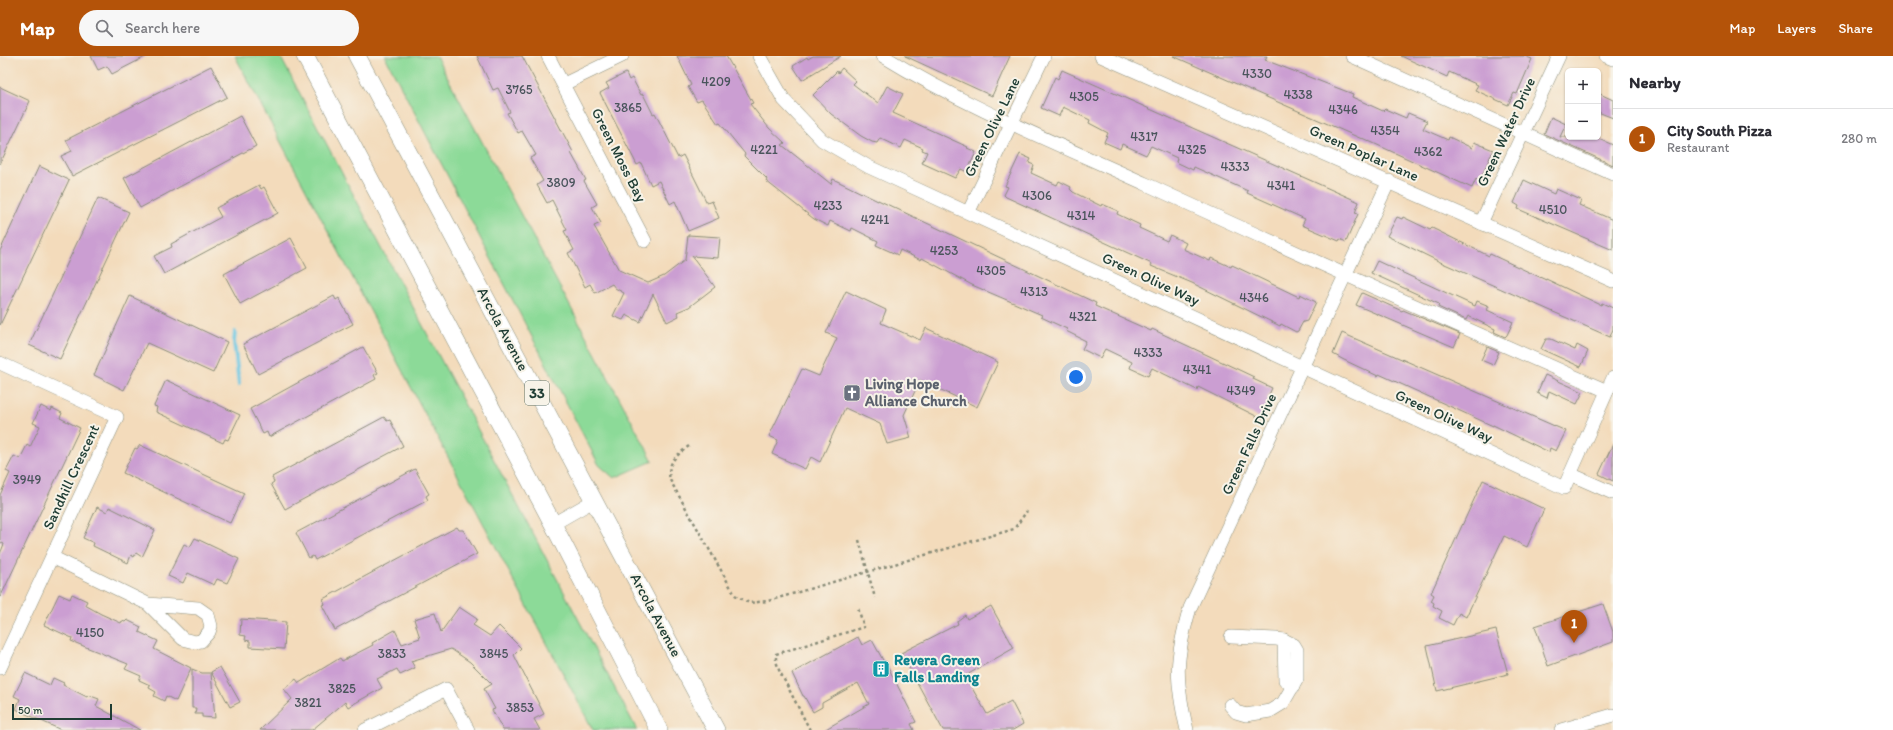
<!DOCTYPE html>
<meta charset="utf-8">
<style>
body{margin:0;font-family:Itim,sans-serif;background:#f7f7f7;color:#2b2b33}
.controls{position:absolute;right:12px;top:12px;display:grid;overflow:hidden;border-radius:6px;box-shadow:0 1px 3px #0004}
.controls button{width:36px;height:36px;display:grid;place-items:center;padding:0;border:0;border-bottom:1px solid #e1e1e2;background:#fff;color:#2b2b33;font:20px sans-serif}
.scale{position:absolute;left:12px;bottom:10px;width:100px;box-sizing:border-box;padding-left:4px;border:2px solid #1f3d34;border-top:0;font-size:11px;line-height:14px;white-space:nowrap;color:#1f3d34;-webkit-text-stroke:3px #f7f3e8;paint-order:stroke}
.you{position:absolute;left:1076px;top:321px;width:14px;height:14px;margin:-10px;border:3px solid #fff;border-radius:50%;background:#1a73e8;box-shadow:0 0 0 6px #1a73e833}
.badge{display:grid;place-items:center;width:26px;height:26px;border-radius:50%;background:#b45309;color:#fff;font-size:13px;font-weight:700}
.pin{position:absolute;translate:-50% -33px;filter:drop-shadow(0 1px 2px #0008)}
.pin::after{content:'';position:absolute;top:21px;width:14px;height:12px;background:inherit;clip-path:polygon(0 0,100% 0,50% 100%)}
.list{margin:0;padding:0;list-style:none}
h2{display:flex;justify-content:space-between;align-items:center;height:52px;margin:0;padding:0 16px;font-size:17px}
h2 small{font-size:13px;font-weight:400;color:#7c7c81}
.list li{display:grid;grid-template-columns:26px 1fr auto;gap:12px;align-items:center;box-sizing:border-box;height:60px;padding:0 16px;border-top:1px solid #e1e1e2}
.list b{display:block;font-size:15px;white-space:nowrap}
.list p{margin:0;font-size:13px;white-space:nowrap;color:#7c7c81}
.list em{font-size:13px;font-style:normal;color:#7c7c81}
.icon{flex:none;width:22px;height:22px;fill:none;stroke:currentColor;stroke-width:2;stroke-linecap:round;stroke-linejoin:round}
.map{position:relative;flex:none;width:1613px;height:674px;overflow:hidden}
header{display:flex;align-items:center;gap:24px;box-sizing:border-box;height:56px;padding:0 20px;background:#b45309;color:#fff}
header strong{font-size:19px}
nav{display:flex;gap:22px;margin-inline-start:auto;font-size:14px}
.search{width:280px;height:36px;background:#f7f7f7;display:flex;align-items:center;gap:10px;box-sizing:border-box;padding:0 14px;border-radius:22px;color:#7c7c81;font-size:15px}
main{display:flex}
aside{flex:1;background:#fff}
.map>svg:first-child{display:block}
.green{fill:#8cda98;stroke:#568c66}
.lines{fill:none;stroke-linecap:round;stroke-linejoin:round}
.stream{stroke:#64c5e2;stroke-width:4}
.building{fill:#cb9ed2}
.minor-casing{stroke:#898c78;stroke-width:14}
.major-casing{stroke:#898c78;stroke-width:18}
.path{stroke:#898c78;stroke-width:2.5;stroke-dasharray:3 3;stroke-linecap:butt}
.minor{stroke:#fff;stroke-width:13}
.major{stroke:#fff;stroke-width:17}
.labels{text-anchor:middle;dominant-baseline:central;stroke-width:4;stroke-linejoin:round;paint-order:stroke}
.number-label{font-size:13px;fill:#4a555c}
.shield{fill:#f7f3e8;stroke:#60746a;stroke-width:1}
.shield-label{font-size:14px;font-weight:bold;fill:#1f3d34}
.street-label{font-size:15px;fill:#1f3d34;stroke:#f7f3e8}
.worship-label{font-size:15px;font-weight:bold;fill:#5b616d;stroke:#f7f3e8;text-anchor:start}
.culture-label{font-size:15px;font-weight:bold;fill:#0d838f;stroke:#f7f3e8;text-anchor:start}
</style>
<header>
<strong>Map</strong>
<div class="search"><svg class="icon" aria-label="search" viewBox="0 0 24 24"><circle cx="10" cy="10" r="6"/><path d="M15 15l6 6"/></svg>Search here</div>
<nav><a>Map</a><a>Layers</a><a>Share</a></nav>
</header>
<main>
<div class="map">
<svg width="1613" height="674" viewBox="0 0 1613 674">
<rect width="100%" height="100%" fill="#f7f3e8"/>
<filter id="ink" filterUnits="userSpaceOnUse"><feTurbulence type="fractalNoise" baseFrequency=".025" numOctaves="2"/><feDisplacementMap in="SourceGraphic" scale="8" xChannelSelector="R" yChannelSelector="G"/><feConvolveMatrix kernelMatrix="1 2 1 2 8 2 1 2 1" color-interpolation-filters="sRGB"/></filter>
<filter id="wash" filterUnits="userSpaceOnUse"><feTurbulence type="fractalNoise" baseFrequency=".012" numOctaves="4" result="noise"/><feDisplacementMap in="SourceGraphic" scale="16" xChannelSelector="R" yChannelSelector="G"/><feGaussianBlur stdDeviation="0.9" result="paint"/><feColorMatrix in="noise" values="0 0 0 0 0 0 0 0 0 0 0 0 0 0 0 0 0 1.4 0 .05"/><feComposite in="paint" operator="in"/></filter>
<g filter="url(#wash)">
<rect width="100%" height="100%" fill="#f3dbbb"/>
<g class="green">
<path d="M235 0H280L637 674H593Z"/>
<path d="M385 0H436L653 405 614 422 599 409Z"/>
</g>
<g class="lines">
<path class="stream" d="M235 276 234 286 239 328"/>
</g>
<g id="blocks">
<g class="building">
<path d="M91 0H147L112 18 107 10 98 14Z"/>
<path d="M477 0H522L573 96 571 97 586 124 584 125 597 148 592 151 601 167 594 170 619 214 648 227 664 220 685 204 688 179 720 181 718 202 692 200 715 231 689 251 677 256 679 260 667 266 653 238 640 266 626 259 623 264 613 260 624 237 615 232 612 228 595 237 590 228 585 231 568 197 574 194 564 175 567 174 552 144 547 147 537 129 543 125 530 102 536 99 522 75 518 77 507 57 510 56 498 32 493 34Z"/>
<path d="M677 0H726L753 47 750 48 769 72 785 87 782 89 831 128 833 123 878 145V144L1096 247 1095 250 1151 275 1152 273 1254 321 1253 323 1272 332 1267 343 1269 344V347L1262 363 1198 331 1197 334 1152 312 1148 320 1130 312 1132 306 1105 293 1100 302 1082 293 1086 285 1066 275 1067 273 1041 261 1042 259 972 229 922 202 921 204 900 194 898 199 876 189 878 185 852 172 851 175 830 165 828 170 814 163 766 125 767 123 744 100 745 98 720 67 718 68 702 44 697 46 688 31 691 29Z"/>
<path d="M813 0H841L802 24 793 10 807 1 808 3Z"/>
<path d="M905 0H1010L992 40Z"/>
<path d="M1173 0H1267L1265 4 1353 38 1352 41 1383 55 1385 53 1406 62 1408 57 1427 65 1423 73 1448 84 1449 81 1472 92 1474 86 1493 94 1480 125 1476 123 1472 132 1362 82V83Z"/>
<path d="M1401 0H1524L1532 3 1517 38 1514 37 1508 49 1475 34 1478 29 1449 16 1447 21Z"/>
<path d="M211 10 227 41 72 120 61 100 72 95 66 84Z"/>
<path d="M842 12 856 25 853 28 878 47 887 30 903 38 893 57 968 91 967 92 976 96 967 116 961 113 955 122 922 107 927 96 922 94 923 92 905 84 901 92 880 82 877 87 872 86 861 80 831 58 813 39 837 15 838 17Z"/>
<path d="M1062 14 1359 146 1355 157 1358 158 1346 186 1340 183 1339 185 1302 169 1305 163 1247 137 1248 135 1194 111 1193 114 1176 106 1177 102 1151 90 1146 99 1122 88 1120 93 1104 86 1108 77 1089 67 1090 64 1063 51 1059 60 1041 52 1055 21 1058 23Z"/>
<path d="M626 17 629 24 632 22 641 39 643 38 653 58 655 57 678 102 683 99 707 147 712 145 719 162 688 175 675 145 670 148 659 125 651 129 641 107 637 109 600 37 609 32 606 27Z"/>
<path d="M0 31 30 45 0 108Z"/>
<path d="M1598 37 1613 44V62L1598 56Z"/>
<path d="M240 60 256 90 140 152 124 122Z"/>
<path d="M1551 61 1566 68 1560 81H1595L1613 89V109L1544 78Z"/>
<path d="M1020 98 1031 103 1029 107 1034 109 1031 117 1057 129 1059 125 1071 131 1070 133 1073 136 1101 150 1102 148 1118 155 1117 158 1140 169 1139 172 1167 185 1170 179 1186 187 1183 193 1210 205 1211 202 1231 211 1232 209 1299 241 1300 238 1316 246 1307 265 1303 266 1298 275 1296 276 1281 268 1280 270 1192 227 1151 210 1152 208 1006 141 1004 139 1008 131 1005 130Z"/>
<path d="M39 110 69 124 0 269V195Z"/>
<path d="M1524 124 1554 138 1556 133 1581 144 1579 149 1613 164V194L1518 153 1519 150 1514 147Z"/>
<path d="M259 129 261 133 264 131 278 157 164 218 154 200 172 191 171 188 221 161 216 152Z"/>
<path d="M98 142 129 156 60 303 29 289Z"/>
<path d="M1397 161 1402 163 1403 161 1430 174 1432 172 1489 200 1490 198 1546 224V223L1601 249 1602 247 1613 252V273L1610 281 1438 205 1387 180Z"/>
<path d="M291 182 307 212 240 248 224 218Z"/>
<path d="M1377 205 1475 250 1477 245 1489 250 1487 254 1513 266 1507 279 1505 281 1494 276 1495 273 1468 260 1466 264 1438 251 1439 248 1371 217Z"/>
<path d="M846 235 886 254 881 267 920 284 926 272 998 306 977 351 920 324 904 359 911 382 887 388 880 368 845 352 820 406 811 401 805 413 772 398 778 384 769 380 802 313 819 320 837 282 826 277Z"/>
<path d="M1362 237 1402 255 1403 254 1460 278 1454 291 1356 249Z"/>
<path d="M130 240 227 286 213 317 147 287 124 334 94 319Z"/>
<path d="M334 240 336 244 339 242 353 268 258 318 243 288Z"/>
<path d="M1342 277 1566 375 1556 395 1550 392 1549 396 1493 369V370L1379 318 1378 320 1344 304 1333 298Z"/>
<path d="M1546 283H1551L1575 294 1577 289 1588 295 1581 311 1541 293Z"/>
<path d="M363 291 378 317 374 319 376 323 269 381 267 376 263 378 250 353Z"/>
<path d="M1487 291 1499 296 1493 309 1481 304Z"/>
<path d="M1545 319 1583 336 1577 348 1549 335 1547 342 1537 337Z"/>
<path d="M166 324 240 359 228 384 225 383 223 387 156 356 157 351 154 350Z"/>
<path d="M41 350 51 355 52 352 62 357 60 362 80 372 0 542V498L4 488 0 486V439L10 417 6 415 14 400 20 403 27 389 30 391 40 370 33 367Z"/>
<path d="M384 361 387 365 390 364 403 390 285 453 271 428 274 426 272 421Z"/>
<path d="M1613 388V425L1599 418Z"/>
<path d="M140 389 244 437 230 467 123 417 135 392 137 393Z"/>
<path d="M415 413 429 438 426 440 428 444 315 504 313 500 309 502 296 477Z"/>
<path d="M1483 424 1544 453 1527 491 1504 480 1466 561 1459 557 1453 569 1439 562 1442 555 1433 550 1434 547 1431 545 1434 539 1431 537Z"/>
<path d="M97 451 107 456 109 451 155 474 142 501 136 497 134 501 131 499 128 507 93 490 94 487 83 482Z"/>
<path d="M457 471 459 474H463L465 477 477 498 335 574 322 549 325 548 323 543Z"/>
<path d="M195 482 239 503 227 527 217 523 214 529 188 517 183 527 168 520 184 488 190 491Z"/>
<path d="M59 538 70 543 72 538 87 545 85 549 101 558 121 567 122 565 125 566 127 564 141 571 139 576 158 585 154 593 191 612 176 645 166 640 164 645 154 640 156 636 149 632 150 629 139 624 141 620 125 613 128 608 71 585 72 582 44 569Z"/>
<path d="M1603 548 1613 576V586L1548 610 1535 570Z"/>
<path d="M991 550 1014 592 965 620 987 658 1011 645 1023 668 1013 674H943L901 597 958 568 957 565 965 559 967 563Z"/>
<path d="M459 551 477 563 473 569 490 580 499 570 521 592 514 599 544 658 534 663 540 674H503L492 654 495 653 484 633 492 628 470 606 451 593 411 605 415 612 400 619 397 613 377 623 382 632 348 651 345 646 312 674H260L292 643 284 633 296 623 299 627 340 602 342 605 373 589 372 587 395 574 402 588 420 582 414 563 435 557 441 576Z"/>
<path d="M241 563 286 566 284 593 250 591V585L245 584 246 580 240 579Z"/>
<path d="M1496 574 1508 618 1437 635 1427 590Z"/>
<path d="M858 581 862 589 872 584 884 606 885 605 916 666 911 668 914 674H824L869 648 858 627 822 647V651L813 656 804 640H803L792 617Z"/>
<path d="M220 611 240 646 230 651 211 616Z"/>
<path d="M192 613 202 617H211L215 662 202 661V658H195L196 652H192Z"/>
<path d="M25 617 50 629 53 622 64 627 63 629 87 641 88 639 99 643 96 650 140 674H61L22 656 16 653 20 643 14 640Z"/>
</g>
</g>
</g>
<g filter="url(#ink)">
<use href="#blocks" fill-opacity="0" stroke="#898c78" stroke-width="1"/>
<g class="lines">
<defs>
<g id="minor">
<path d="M548 0 645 185"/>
<path d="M759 0 784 44 822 84 869 111 1564 432 1613 322"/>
<path d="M883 0C966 51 1058 88 1146 128 1299 199 1453 267 1607 335"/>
<path d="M1101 0 1613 225"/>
<path d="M1352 0 1613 118"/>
<path d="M1606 0 1613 3"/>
<path d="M564 28 622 0"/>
<path d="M969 155 1044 0"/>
<path d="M1481 167 1559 0"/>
<path d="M0 307 117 361 0 612"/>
<path d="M1570 418 1613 437"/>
<path d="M553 468 595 444"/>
<path d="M52 501 148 548 183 583 195 586 201 585 209 576 211 570 208 559 198 552 148 548"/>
<path d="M1284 584 1285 624 1293 631"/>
<path d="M1230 649 1236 656 1246 659 1270 655 1283 647 1297 623V594L1294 589 1284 584 1276 583 1231 581"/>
<path d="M365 674 446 633 468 674"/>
<path d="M1187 674C1175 623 1175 603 1190 552L1389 125"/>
<path d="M1561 674 1613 659"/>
</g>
<g id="major">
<path d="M305 0 553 468 659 674"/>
<path d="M357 0 716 674"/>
</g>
</defs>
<use href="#minor" class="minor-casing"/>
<use href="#major" class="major-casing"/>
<g class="path">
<path d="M689 390C677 399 666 407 670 424L735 539 749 547 768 545 1014 473 1027 455"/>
<path d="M859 484 875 542"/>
<path d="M810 674 779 614 776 605V598L864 571 858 552"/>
</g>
<use href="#minor" class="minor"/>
<use href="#major" class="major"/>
</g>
</g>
<defs>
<symbol id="church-square" viewBox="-11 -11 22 22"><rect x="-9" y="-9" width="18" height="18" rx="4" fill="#6b7280" stroke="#f7f3e8"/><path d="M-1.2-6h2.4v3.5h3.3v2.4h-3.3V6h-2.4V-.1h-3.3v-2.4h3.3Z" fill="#fff"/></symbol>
<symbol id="building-square" viewBox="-11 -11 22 22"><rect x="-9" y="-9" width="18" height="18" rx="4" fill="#0f9aa8" stroke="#f7f3e8"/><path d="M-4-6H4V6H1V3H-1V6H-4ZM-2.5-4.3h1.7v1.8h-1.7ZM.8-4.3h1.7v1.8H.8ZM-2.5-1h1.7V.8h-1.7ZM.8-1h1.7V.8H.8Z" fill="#fff"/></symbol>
</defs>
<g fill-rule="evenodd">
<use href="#church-square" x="842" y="327" width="20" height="20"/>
<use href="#building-square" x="871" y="603" width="20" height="20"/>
</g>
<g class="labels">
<g class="number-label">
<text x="1257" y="17">4330</text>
<text x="716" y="25">4209</text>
<text x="519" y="33">3765</text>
<text x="1298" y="38">4338</text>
<text x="1084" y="40">4305</text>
<text x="628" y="51">3865</text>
<text x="1343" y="53">4346</text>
<text x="1385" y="74">4354</text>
<text x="1144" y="80">4317</text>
<text x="764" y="93">4221</text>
<text x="1192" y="93">4325</text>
<text x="1428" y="95">4362</text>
<text x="1235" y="110">4333</text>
<text x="561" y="126">3809</text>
<text x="1281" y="129">4341</text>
<text x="1037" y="139">4306</text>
<text x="828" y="149">4233</text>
<text x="1553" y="153">4510</text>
<text x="1081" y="159">4314</text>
<text x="875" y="163">4241</text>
<text x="944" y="194">4253</text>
<text x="991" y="214">4305</text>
<text x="1034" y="235">4313</text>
<text x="1254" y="241">4346</text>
<text x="1083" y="260">4321</text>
<text x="1148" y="296">4333</text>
<text x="1197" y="313">4341</text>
<text x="1241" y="334">4349</text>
<text x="27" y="423">3949</text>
<text x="90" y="576">4150</text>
<text x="392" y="597">3833</text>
<text x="494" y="597">3845</text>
<text x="342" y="632">3825</text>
<text x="308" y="646">3821</text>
<text x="520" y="651">3853</text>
</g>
<rect class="shield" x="525" y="325" width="24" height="24" rx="3"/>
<g class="shield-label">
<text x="537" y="337">33</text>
</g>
<g class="street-label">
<text transform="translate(992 71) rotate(-64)">Green Olive Lane</text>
<text transform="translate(1506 76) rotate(-65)">Green Water Drive</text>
<text transform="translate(1364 97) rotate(24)">Green Poplar Lane</text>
<text transform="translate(619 99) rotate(63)">Green Moss Bay</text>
<text transform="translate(1151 223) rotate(25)">Green Olive Way</text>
<text transform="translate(503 273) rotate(62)">Arcola Avenue</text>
<text transform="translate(1444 360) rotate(25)">Green Olive Way</text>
<text transform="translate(1249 388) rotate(-65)">Green Falls Drive</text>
<text transform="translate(71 421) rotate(-65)">Sandhill Crescent</text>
<text transform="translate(656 559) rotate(62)">Arcola Avenue</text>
</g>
<g class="worship-label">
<text x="865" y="328">Living Hope<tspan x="865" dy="17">Alliance Church</tspan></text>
</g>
<g class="culture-label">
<text x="894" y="604">Revera Green<tspan x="894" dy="17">Falls Landing</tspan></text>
</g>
</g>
</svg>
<div class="controls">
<button>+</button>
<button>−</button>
</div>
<div class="scale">50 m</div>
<div class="you"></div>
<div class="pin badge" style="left:1574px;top:587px">1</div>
</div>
<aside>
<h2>Nearby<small></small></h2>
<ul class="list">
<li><span class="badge">1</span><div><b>City South Pizza</b><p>Restaurant</p></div><em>280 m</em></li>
</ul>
</aside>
</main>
